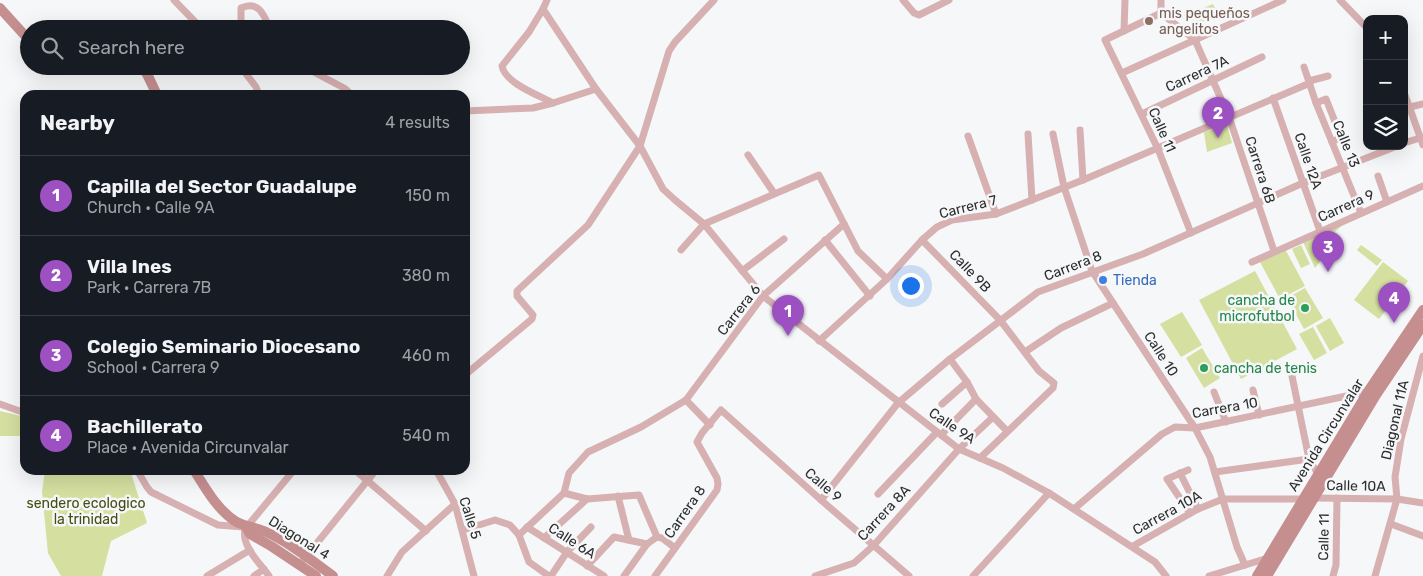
<!DOCTYPE html>
<meta charset="utf-8">
<style>
body{margin:0;font-family:Rubik,sans-serif;background:#20242c;color:#f1f3f6}
.controls{position:absolute;right:15px;top:15px;display:grid;overflow:hidden;border-radius:10px;box-shadow:0 5px 20px #0002}
.controls button{width:45px;height:45px;display:grid;place-items:center;padding:0;border:0;border-bottom:1px solid #363941;background:#171b24;color:#f1f3f6;font:25px sans-serif}
.you{position:absolute;left:910px;top:285px;width:18px;height:18px;margin:-12px;border:4px solid #fff;border-radius:50%;background:#1a73e8;box-shadow:0 0 0 8px #1a73e833}
.badge{display:grid;place-items:center;width:32px;height:32px;border-radius:50%;background:#9d50c2;color:#fff;font-size:16px;font-weight:700}
.pin{position:absolute;translate:-50% -41px;filter:drop-shadow(0 1px 2px #0008)}
.pin::after{content:'';position:absolute;top:26px;width:18px;height:15px;background:inherit;clip-path:polygon(0 0,100% 0,50% 100%)}
.list{margin:0;padding:0;list-style:none}
h2{display:flex;justify-content:space-between;align-items:center;height:65px;margin:0;padding:0 20px;font-size:21px}
h2 small{font-size:16px;font-weight:400;color:#9ea1a6}
.list li{display:grid;grid-template-columns:32px 1fr auto;gap:15px;align-items:center;box-sizing:border-box;height:80px;padding:0 20px;border-top:1px solid #363941}
.list b{display:block;font-size:19px;white-space:nowrap}
.list p{margin:0;font-size:16px;white-space:nowrap;color:#9ea1a6}
.list em{font-size:16px;font-style:normal;color:#9ea1a6}
.icon{flex:none;width:28px;height:28px;fill:none;stroke:currentColor;stroke-width:2;stroke-linecap:round;stroke-linejoin:round}
.map{position:relative;flex:none;width:1423px;height:576px;overflow:hidden}
.search{position:absolute;background:#171b24;box-shadow:0 5px 20px #0002;left:20px;top:20px;width:450px;height:55px;display:flex;align-items:center;gap:12px;box-sizing:border-box;padding:0 18px;border-radius:28px;color:#9ea1a6;font-size:19px}
.panel{position:absolute;background:#171b24;box-shadow:0 5px 20px #0002;left:20px;top:90px;width:450px;height:385px;border-radius:15px}
.map>svg:first-child{display:block}
.green{fill:#d4dfa0}
.lines{fill:none;stroke-linecap:round;stroke-linejoin:round}
.street{stroke:#d7b0b1;stroke-width:7}
.secondary{stroke:#c58e8f;stroke-width:10}
.education-dot{fill:#8d6e63;stroke:#f5f7f8;stroke-width:2}
.shop-dot{fill:#3f7fe0;stroke:#f5f7f8;stroke-width:2}
.leisure-dot{fill:#2e9e5b;stroke:#f5f7f8;stroke-width:2}
.labels{text-anchor:middle;dominant-baseline:central;stroke-width:5;stroke-linejoin:round;paint-order:stroke}
.education-label{font-size:14px;fill:#785e54;stroke:#f5f7f8;text-anchor:start}
.street-label{font-size:14px;fill:#2e2e2f;stroke:#f5f7f8}
.shop-label{font-size:14px;fill:#366cbe;stroke:#f5f7f8;text-anchor:start}
.leisure-label{font-size:14px;fill:#27864d;stroke:#f5f7f8;text-anchor:end}
.park-label{font-size:14px;fill:#454c14;stroke:#f5f7f8}
</style>
<div class="map">
<svg width="1423" height="576" viewBox="0 0 1423 576">
<rect width="100%" height="100%" fill="#f5f7f8"/>
<g class="green">
<path d="M1213 4 1218 15 1197 24 1192 13Z"/>
<path d="M1227 125 1232 143 1207 152 1204 132Z"/>
<path d="M1345 223 1330 236 1331 240 1325 247 1324 256 1315 268 1303 242Z"/>
<path d="M1301 245 1310 264 1301 268 1292 249Z"/>
<path d="M1361 245 1382 260 1377 266 1357 250Z"/>
<path d="M1285 249 1305 286 1280 299 1260 262Z"/>
<path d="M1383 262 1408 281 1379 319 1354 300Z"/>
<path d="M1255 271 1297 349 1241 379 1199 300Z"/>
<path d="M1305 288 1323 318 1304 329 1287 298Z"/>
<path d="M1182 312 1202 345 1181 357 1160 324Z"/>
<path d="M1330 318 1344 343 1330 351 1316 326Z"/>
<path d="M1313 327 1327 353 1314 360 1299 334Z"/>
<path d="M1202 348 1220 378 1204 388 1186 358Z"/>
<path d="M0 411 25 417V436H0Z"/>
<path d="M45 470H130L147 523 111 541 102 576H61L48 553 42 492Z"/>
</g>
<g class="lines">
<g class="street">
<path d="M174 0 202 29"/>
<path d="M547 0 543 9 529 32 502 66C505 83 538 95 553 103L596 89 640 146 663 189 675 200 704 224 763 296 959 449 1003 468 1049 493 1155 562 1166 576"/>
<path d="M903 0 914 13 919 15 949 0"/>
<path d="M1161 0V13L1195 40 1229 117 1274 251"/>
<path d="M1340 0 1367 28"/>
<path d="M543 9 596 89"/>
<path d="M1161 13 1105 40 1158 149 1191 233"/>
<path d="M241 29V8C259 0 264 15 270 29"/>
<path d="M1124 31 1125 0"/>
<path d="M240 66 256 87 259 95"/>
<path d="M307 66 310 70 344 88 352 95"/>
<path d="M1304 67 1316 103 1361 213"/>
<path d="M1122 73 1283 0"/>
<path d="M1309 81 1328 76"/>
<path d="M1404 92 1423 145"/>
<path d="M1273 98 1320 231"/>
<path d="M1316 103 1326 99 1341 137 1332 142"/>
<path d="M1410 107 1423 104"/>
<path d="M465 111 533 108 553 103"/>
<path d="M1142 114 1262 57"/>
<path d="M1080 130 1083 180"/>
<path d="M1028 134 1032 200"/>
<path d="M1053 134 1064 187 1092 271 1195 428 1210 457 1237 547 1245 565"/>
<path d="M968 136 996 214"/>
<path d="M1404 143 1423 137"/>
<path d="M748 155 774 193"/>
<path d="M1378 176 1387 202"/>
<path d="M825 240 870 296"/>
<path d="M922 240 1000 320 1039 371 1054 383 1053 388 980 458"/>
<path d="M681 250 704 224 819 175 858 251 887 279"/>
<path d="M1252 262 1423 186"/>
<path d="M742 271 784 239"/>
<path d="M819 341 887 279 922 240 937 227 952 220 996 214 1083 180 1310 83"/>
<path d="M1025 352 1061 328 1113 303"/>
<path d="M950 359 967 382 976 399 1007 431"/>
<path d="M465 375 532 319 533 315 517 296V291L588 225 640 146 669 51 675 42 714 0"/>
<path d="M1292 376 1309 459 1318 474"/>
<path d="M1253 390 1259 415"/>
<path d="M1214 392 1226 422"/>
<path d="M686 400 710 425"/>
<path d="M0 404 25 413"/>
<path d="M942 404 967 382"/>
<path d="M941 435 976 399"/>
<path d="M137 470 147 487 151 492 218 525 243 527"/>
<path d="M355 470 426 531"/>
<path d="M436 470 455 504 474 576"/>
<path d="M1188 470 1167 479 1190 513"/>
<path d="M1215 472 1309 459"/>
<path d="M1180 473 1198 509"/>
<path d="M564 493 569 473 588 452 641 427 686 400 763 296 844 224"/>
<path d="M878 494 937 432"/>
<path d="M618 496 629 540"/>
<path d="M1314 498 1397 499 1423 503"/>
<path d="M821 500 898 403 950 359 1038 292 1143 254 1303 183 1397 146"/>
<path d="M1074 509 1162 434 1175 427 1195 428 1370 391"/>
<path d="M1391 524 1423 536"/>
<path d="M527 527 604 576"/>
<path d="M463 530 495 520 510 525 519 535 529 562 549 576"/>
<path d="M519 535 564 493 587 499 639 495 657 537"/>
<path d="M657 537 662 538 675 548"/>
<path d="M544 538 587 499"/>
<path d="M1133 546 1198 509 1223 499H1302"/>
<path d="M300 564 376 470"/>
<path d="M587 566 614 537 647 544"/>
<path d="M207 576 250 550"/>
<path d="M254 576 264 569"/>
<path d="M269 576C260 563 241 546 245 529L294 470"/>
<path d="M387 576 402 552 455 504"/>
<path d="M551 576 567 552 591 527"/>
<path d="M624 576 647 544 657 537"/>
<path d="M655 576 717 490 718 484 717 478 697 442 702 433 721 410 821 500 909 576"/>
<path d="M815 576 854 563 874 545 959 449 993 417"/>
<path d="M973 576 1049 493"/>
<path d="M1209 576 1268 558"/>
<path d="M1333 576 1336 565 1337 498"/>
<path d="M1375 576 1397 499 1395 477 1401 439 1423 356"/>
</g>
<g class="secondary">
<path d="M0 8 29 40"/>
<path d="M142 66 148 76 157 95"/>
<path d="M194 470C206 489 217 509 235 521 245 527 255 527 264 531 289 542 311 560 333 576"/>
<path d="M246 527 250 534 271 546 316 576"/>
<path d="M1257 576 1369 390 1423 310"/>
<path d="M1267 576 1376 395 1423 325"/>
</g>
</g>
<circle class="education-dot" cx="1149" cy="21" r="5"/>
<circle class="shop-dot" cx="1103" cy="280" r="5"/>
<g class="leisure-dot">
<circle cx="1305" cy="308" r="5"/>
<circle cx="1204" cy="368" r="5"/>
</g>
<g class="labels">
<g class="education-label">
<text x="1159" y="13">mis pequeños<tspan x="1159" dy="16">angelitos</tspan></text>
</g>
<g class="street-label">
<text transform="translate(1197 74) rotate(-25)">Carrera 7A</text>
<text transform="translate(1162 130) rotate(66)">Calle 11</text>
<text transform="translate(1346 144) rotate(68)">Calle 13</text>
<text transform="translate(1308 161) rotate(71)">Calle 12A</text>
<text transform="translate(1260 170) rotate(72)">Carrera 6B</text>
<text transform="translate(1346 206) rotate(-24)">Carrera 9</text>
<text transform="translate(968 207) rotate(-14)">Carrera 7</text>
<text transform="translate(1073 266) rotate(-21)">Carrera 8</text>
<text transform="translate(970 271) rotate(46)">Calle 9B</text>
<text transform="translate(739 310) rotate(-52)">Carrera 6</text>
<text transform="translate(1161 354) rotate(57)">Calle 10</text>
<text transform="translate(1225 408) rotate(-10)">Carrera 10</text>
<text transform="translate(1395 420) rotate(-77)">Diagonal 11A</text>
<text transform="translate(952 426) rotate(34)">Calle 9A</text>
<text transform="translate(1326 435) rotate(-58)">Avenida Circunvalar</text>
<text transform="translate(823 485) rotate(41)">Calle 9</text>
<text transform="translate(1356 486) rotate(1)">Calle 10A</text>
<text transform="translate(685 512) rotate(-55)">Carrera 8</text>
<text transform="translate(884 513) rotate(-47)">Carrera 8A</text>
<text transform="translate(1167 513) rotate(-29)">Carrera 10A</text>
<text transform="translate(470 518) rotate(72)">Calle 5</text>
<text transform="translate(1324 537) rotate(-89)">Calle 11</text>
<text transform="translate(299 538) rotate(32)">Diagonal 4</text>
<text transform="translate(572 541) rotate(33)">Calle 6A</text>
</g>
<g class="shop-label">
<text x="1113" y="280">Tienda</text>
</g>
<g class="leisure-label">
<text x="1295" y="300">cancha de<tspan x="1295" dy="16">microfutbol</tspan></text>
<text x="1214" y="368" text-anchor="start">cancha de tenis</text>
</g>
<g class="park-label">
<text x="86" y="503">sendero ecologico<tspan x="86" dy="16">la trinidad</tspan></text>
</g>
</g>
</svg>
<div class="controls">
<button>+</button>
<button>−</button>
<button><svg class="icon" aria-label="layers" viewBox="0 0 24 24"><path d="M12 4l9 5-9 5-9-5zM3 14l9 5 9-5"/></svg></button>
</div>
<div class="you"></div>
<div class="pin badge" style="left:788px;top:336px">1</div>
<div class="pin badge" style="left:1218px;top:138px">2</div>
<div class="pin badge" style="left:1328px;top:272px">3</div>
<div class="pin badge" style="left:1394px;top:323px">4</div>
<div class="search"><svg class="icon" aria-label="search" viewBox="0 0 24 24"><circle cx="10" cy="10" r="6"/><path d="M15 15l6 6"/></svg>Search here</div>
<section class="panel">
<h2>Nearby<small>4 results</small></h2>
<ul class="list">
<li><span class="badge">1</span><div><b>Capilla del Sector Guadalupe</b><p>Church · Calle 9A</p></div><em>150 m</em></li>
<li><span class="badge">2</span><div><b>Villa Ines</b><p>Park · Carrera 7B</p></div><em>380 m</em></li>
<li><span class="badge">3</span><div><b>Colegio Seminario Diocesano</b><p>School · Carrera 9</p></div><em>460 m</em></li>
<li><span class="badge">4</span><div><b>Bachillerato</b><p>Place · Avenida Circunvalar</p></div><em>540 m</em></li>
</ul>
</section>
</div>
